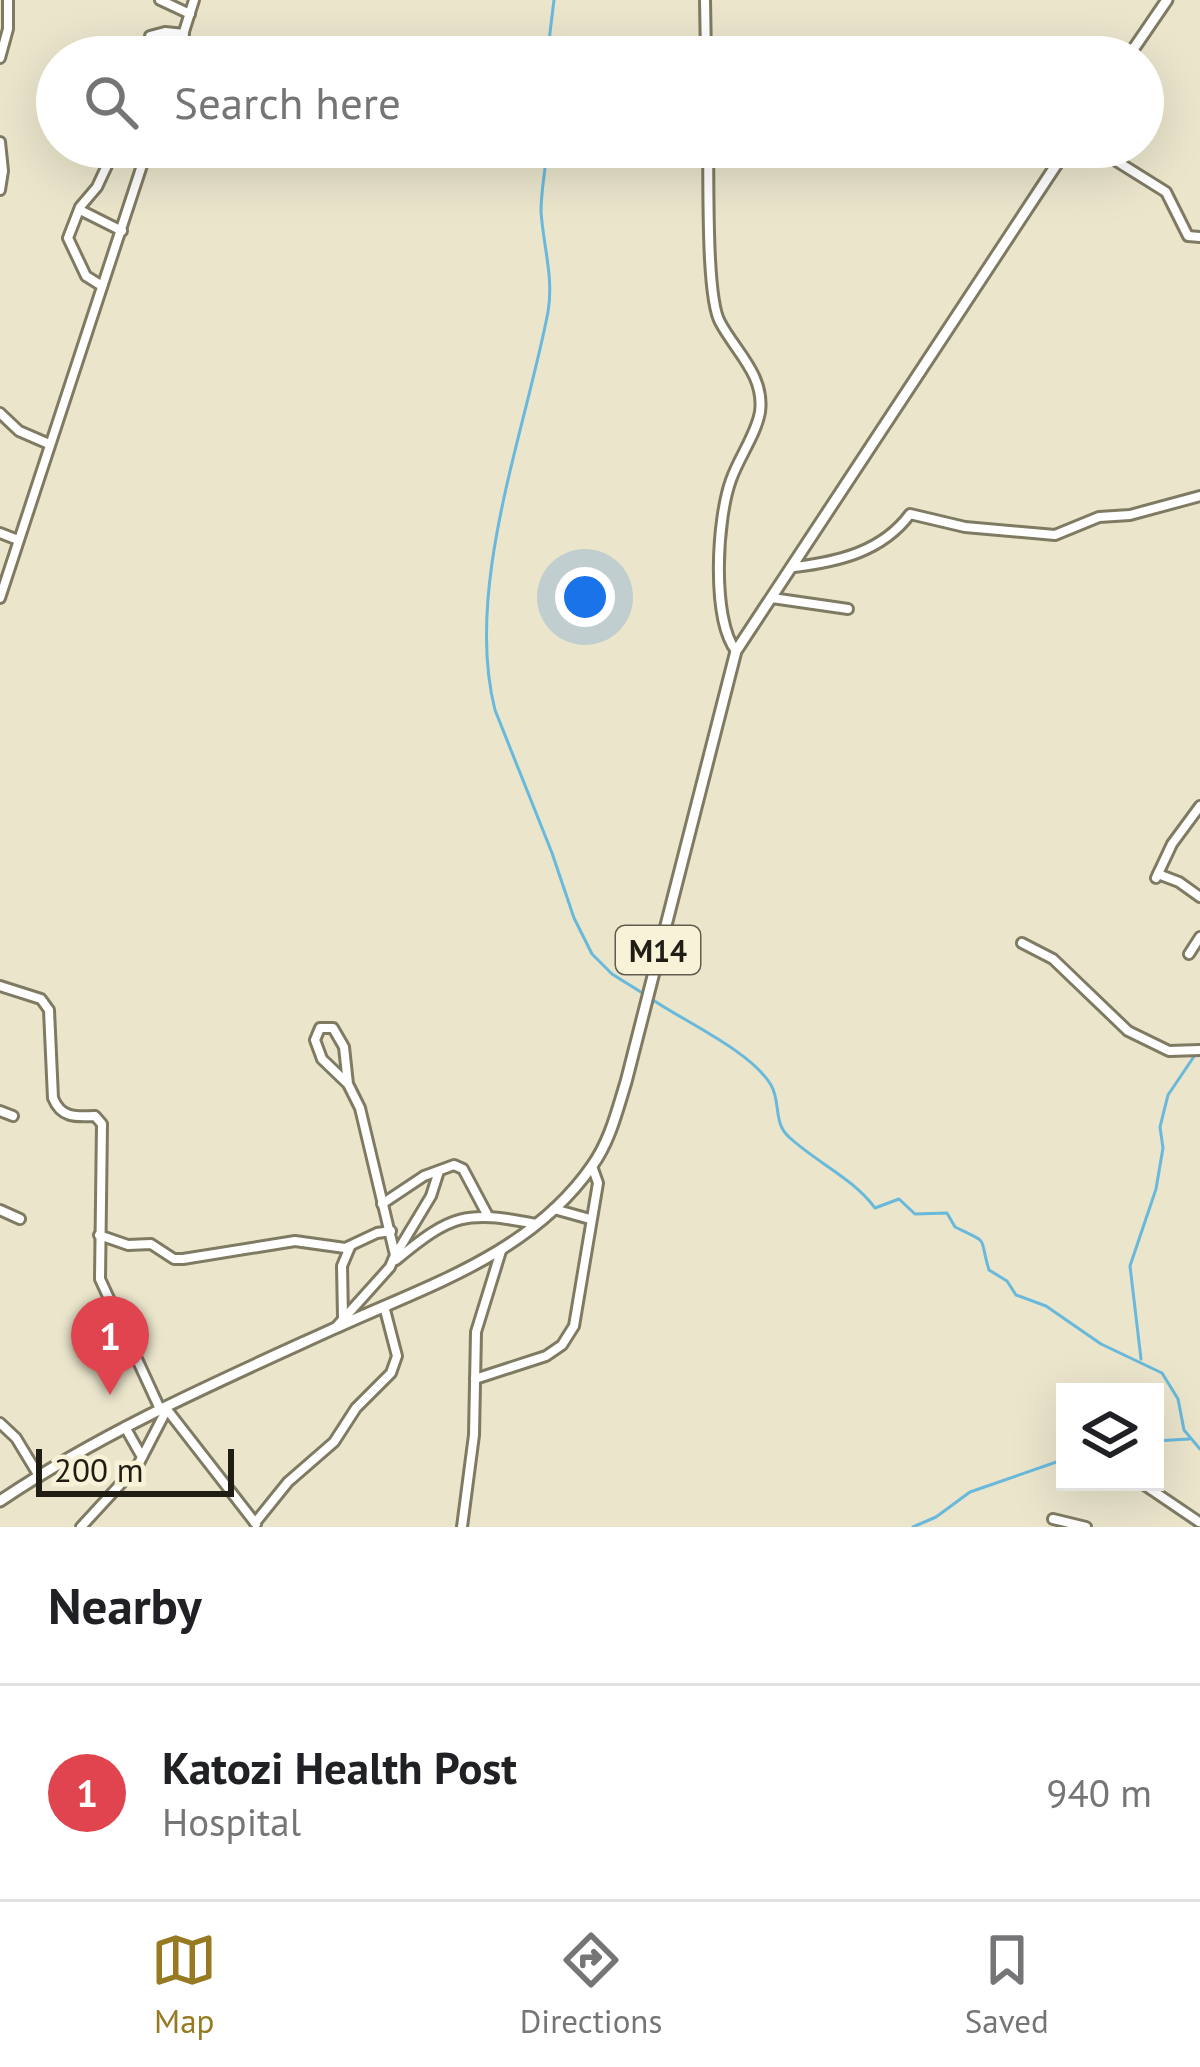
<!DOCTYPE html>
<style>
body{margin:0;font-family:"PT Sans",sans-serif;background:#f2f2f2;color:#202124}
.controls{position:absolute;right:36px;bottom:36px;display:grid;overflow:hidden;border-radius:0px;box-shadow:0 12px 48px #0002}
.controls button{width:108px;height:108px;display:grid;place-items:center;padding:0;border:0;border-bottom:3px solid #e0e0e0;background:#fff;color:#202124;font:60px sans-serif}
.scale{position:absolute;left:36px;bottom:30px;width:198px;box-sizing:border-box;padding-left:12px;border:6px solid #1f1d14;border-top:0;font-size:33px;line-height:42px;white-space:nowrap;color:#1f1d14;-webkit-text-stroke:9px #f8f2d8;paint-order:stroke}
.you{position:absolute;left:585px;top:597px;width:42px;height:42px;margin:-30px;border:9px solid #fff;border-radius:50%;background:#1a73e8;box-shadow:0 0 0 18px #1a73e833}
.badge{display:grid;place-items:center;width:78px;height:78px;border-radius:50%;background:#967a22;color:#fff;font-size:39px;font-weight:700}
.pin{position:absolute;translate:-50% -99px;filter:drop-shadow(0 3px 6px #0008)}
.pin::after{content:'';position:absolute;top:63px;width:42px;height:36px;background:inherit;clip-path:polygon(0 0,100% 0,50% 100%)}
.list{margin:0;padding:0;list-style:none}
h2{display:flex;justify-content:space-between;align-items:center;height:156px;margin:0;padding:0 48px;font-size:51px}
h2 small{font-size:39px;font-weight:400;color:#757577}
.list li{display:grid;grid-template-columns:78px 1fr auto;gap:36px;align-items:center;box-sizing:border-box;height:216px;padding:0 48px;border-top:3px solid #e0e0e0}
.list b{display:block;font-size:45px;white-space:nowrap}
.list p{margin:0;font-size:39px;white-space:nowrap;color:#757577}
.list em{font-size:39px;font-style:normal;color:#757577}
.icon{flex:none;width:66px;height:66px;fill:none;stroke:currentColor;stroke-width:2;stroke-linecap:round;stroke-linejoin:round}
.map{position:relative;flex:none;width:1200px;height:1527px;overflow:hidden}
.search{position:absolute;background:#fff;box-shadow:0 12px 48px #0002;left:36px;right:36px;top:36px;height:132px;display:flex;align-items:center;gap:30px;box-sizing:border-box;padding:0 42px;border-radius:66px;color:#757577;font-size:45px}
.sheet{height:372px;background:#fff}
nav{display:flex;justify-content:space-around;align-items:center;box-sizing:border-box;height:168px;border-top:3px solid #e0e0e0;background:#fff;font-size:33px;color:#757577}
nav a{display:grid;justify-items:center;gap:6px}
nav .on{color:#967a22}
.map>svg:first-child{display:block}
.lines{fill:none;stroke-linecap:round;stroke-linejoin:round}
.stream{stroke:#68b9db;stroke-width:3}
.minor-casing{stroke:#7f7a62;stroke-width:14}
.major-casing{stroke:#7f7a62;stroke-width:15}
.minor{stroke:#fff;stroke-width:8}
.major{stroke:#fff;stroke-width:9}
.labels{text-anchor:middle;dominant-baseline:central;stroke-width:10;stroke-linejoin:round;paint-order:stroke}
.shield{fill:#f8f2d8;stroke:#605d4f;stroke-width:3}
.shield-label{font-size:30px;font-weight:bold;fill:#1f1d14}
</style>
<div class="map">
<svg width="1200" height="1527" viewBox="0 0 1200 1527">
<rect width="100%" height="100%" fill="#eae5cb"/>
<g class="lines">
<g class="stream">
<path d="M547 57 554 0"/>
<path d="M547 147C546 168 541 190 541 211 543 245 554 277 548 312 525 432 464 589 495 710L552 853 574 918 592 954 612 974 644 994"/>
<path d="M650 998C683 1021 751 1051 771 1085 781 1102 773 1123 789 1137 817 1163 853 1178 875 1208L899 1199 915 1214 947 1213 955 1227C992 1245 978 1235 989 1270L1007 1281 1016 1295 1046 1306 1101 1344 1162 1373 1178 1399 1184 1430 1200 1449"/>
<path d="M1141 1359 1130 1266 1156 1189 1163 1148 1160 1127 1168 1095 1195 1055"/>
<path d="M1155 1441 1189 1439"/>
<path d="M913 1527 936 1517 970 1492 1065 1459"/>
</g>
<defs>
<g id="minor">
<path d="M160 0 190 14"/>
<path d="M705 0 706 57"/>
<path d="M158 57 148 47 150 36 165 32 184 34"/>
<path d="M176 57 194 0"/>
<path d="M0 58 8 29V0"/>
<path d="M0 142 3 171 0 190"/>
<path d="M708 147C709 181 706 297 720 322 735 351 765 375 760 412 756 435 739 457 731 480 717 518 711 618 736 651"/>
<path d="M1094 147 1166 192 1188 236 1200 237"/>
<path d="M80 210 122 231"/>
<path d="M102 286 86 276 68 238 80 207 97 187 111 157 128 147"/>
<path d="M0 413 19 431 49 444"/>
<path d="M0 533 18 540"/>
<path d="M794 567C837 562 882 552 910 514L965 527 1055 535 1099 517 1130 515 1200 496"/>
<path d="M0 598 148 147"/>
<path d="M772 598 848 609"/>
<path d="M1158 874 1179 882 1200 897"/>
<path d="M1156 878 1172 844 1200 806"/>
<path d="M1022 943 1053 959 1128 1031 1169 1051 1200 1050"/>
<path d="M1189 954 1200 937"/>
<path d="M0 986 41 999 49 1010 53 1098C61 1118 75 1117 95 1116L102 1124 100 1279 160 1409"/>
<path d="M0 1111 13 1116"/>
<path d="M382 1204 424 1176 454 1165 463 1169 488 1216"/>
<path d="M554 1209 590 1219"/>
<path d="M0 1210 20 1219"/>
<path d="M99 1235 128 1245 151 1244 174 1259H183L295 1241 345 1248 377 1233 391 1231"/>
<path d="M396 1254 431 1196 439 1171"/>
<path d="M396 1260C452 1214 465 1210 536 1224"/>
<path d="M343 1317 342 1266 350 1247"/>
<path d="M338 1325 390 1267 395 1255 360 1108 348 1084 322 1059 315 1040 320 1028H333L344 1047 348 1084"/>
<path d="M475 1379 546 1356 562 1345 574 1326 598 1183 592 1166"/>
<path d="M165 1407 256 1524"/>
<path d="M0 1423 16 1438 39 1476"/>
<path d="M125 1427 142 1457"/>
<path d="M1140 1482 1199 1522"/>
<path d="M1053 1519 1086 1527"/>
<path d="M255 1523 288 1482 334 1442 356 1408 391 1373 397 1356 384 1306"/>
<path d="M81 1527 138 1465 166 1411"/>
<path d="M462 1527 474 1435 476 1332 501 1251"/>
</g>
<g id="major">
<path d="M1128 57 1167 0"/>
<path d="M0 1501C104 1431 219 1381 333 1329 426 1286 530 1255 592 1166 610 1141 617 1111 626 1082L736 651 1068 147"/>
</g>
</defs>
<use href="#minor" class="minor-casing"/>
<use href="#major" class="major-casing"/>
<use href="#minor" class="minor"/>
<use href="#major" class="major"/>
</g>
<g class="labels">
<rect class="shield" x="616" y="926" width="84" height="48" rx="9"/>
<g class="shield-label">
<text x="658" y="950">M14</text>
</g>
</g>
</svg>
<div class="controls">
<button><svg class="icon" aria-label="layers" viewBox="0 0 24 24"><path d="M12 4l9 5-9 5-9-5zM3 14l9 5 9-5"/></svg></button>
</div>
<div class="scale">200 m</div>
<div class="you"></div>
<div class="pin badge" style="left:110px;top:1395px;background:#e0444e">1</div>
<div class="search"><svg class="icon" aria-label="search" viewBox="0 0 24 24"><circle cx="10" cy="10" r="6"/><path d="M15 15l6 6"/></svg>Search here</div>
</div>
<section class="sheet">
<h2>Nearby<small></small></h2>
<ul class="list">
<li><span class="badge" style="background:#e0444e">1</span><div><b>Katozi Health Post</b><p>Hospital</p></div><em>940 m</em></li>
</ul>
</section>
<nav>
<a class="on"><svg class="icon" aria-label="map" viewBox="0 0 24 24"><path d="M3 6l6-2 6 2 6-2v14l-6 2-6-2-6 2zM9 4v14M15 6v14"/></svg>Map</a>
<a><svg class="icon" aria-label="directions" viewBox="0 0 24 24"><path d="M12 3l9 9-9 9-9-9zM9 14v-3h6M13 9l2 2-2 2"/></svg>Directions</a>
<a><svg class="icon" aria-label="saved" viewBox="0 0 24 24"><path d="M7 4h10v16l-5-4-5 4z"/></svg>Saved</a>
</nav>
